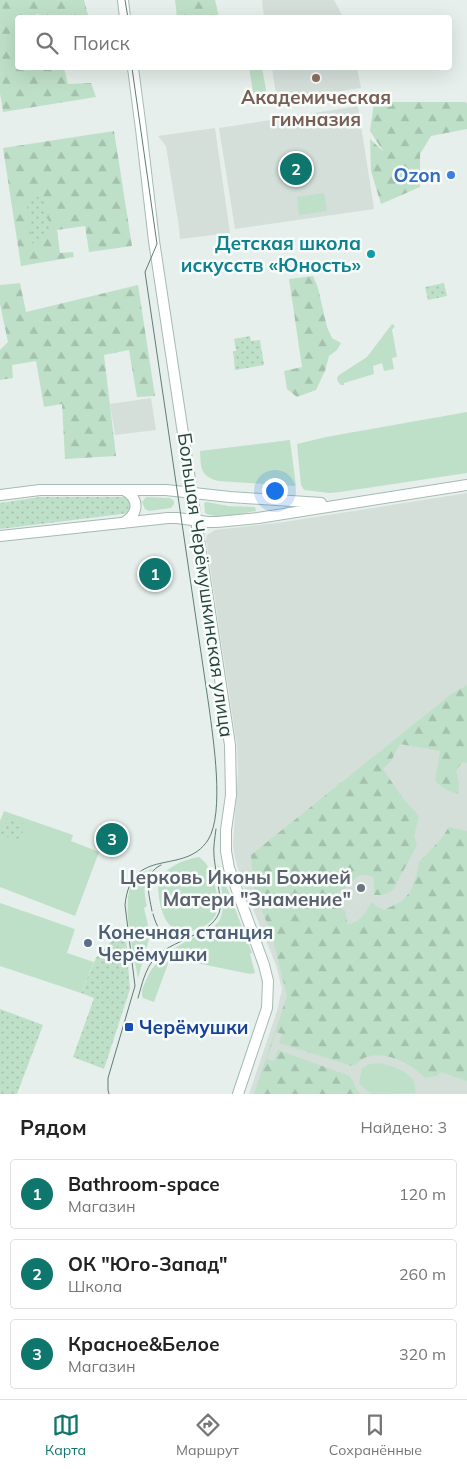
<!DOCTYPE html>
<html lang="ru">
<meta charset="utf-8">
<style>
body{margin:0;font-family:Mulish,sans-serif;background:#f2f2f2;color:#222}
.you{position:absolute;left:274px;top:490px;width:18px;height:18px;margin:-12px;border:4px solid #fff;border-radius:50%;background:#1a73e8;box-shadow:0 0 0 8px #1a73e833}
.badge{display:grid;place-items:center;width:32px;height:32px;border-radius:50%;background:#0f766e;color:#fff;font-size:16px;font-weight:700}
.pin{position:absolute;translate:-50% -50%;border:2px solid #fff;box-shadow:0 1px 5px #0006}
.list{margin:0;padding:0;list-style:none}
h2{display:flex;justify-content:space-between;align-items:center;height:65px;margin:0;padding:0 20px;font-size:21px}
h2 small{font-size:16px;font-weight:400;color:#767676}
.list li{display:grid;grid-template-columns:32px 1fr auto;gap:15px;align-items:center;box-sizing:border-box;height:70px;margin:0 10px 10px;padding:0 10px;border:1px solid #e0e0e0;border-radius:5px}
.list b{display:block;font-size:19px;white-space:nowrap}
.list p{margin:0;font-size:16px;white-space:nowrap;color:#767676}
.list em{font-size:16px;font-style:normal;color:#767676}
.icon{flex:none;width:28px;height:28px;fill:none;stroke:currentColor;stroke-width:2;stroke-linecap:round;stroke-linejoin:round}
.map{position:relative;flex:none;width:467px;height:1094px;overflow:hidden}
.search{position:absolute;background:#fff;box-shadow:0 5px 20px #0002;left:15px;right:15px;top:15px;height:55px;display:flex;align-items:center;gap:12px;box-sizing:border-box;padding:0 18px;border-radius:5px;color:#767676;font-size:19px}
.sheet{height:305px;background:#fff}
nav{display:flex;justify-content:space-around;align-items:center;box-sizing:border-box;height:70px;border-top:1px solid #e0e0e0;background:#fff;font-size:14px;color:#767676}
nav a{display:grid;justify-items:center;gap:2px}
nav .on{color:#0f766e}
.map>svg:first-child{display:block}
.built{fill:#d4dfda}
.green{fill:#bfe0c8}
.forest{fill:url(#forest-firs)}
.park{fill:url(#park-dots)}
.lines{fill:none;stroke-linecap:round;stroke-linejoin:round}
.secondary-casing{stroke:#a4bbb3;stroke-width:12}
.secondary{stroke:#fff;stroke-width:10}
.tram{stroke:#5f7d75;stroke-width:1}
.education-dot{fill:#8d6e63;stroke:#f7fbf9;stroke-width:2}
.shop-dot{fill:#3f7fe0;stroke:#f7fbf9;stroke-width:2}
.culture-dot{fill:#0f9aa8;stroke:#f7fbf9;stroke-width:2}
.worship-dot{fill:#6b7280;stroke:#f7fbf9;stroke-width:2}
.service-dot{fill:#5c6f8a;stroke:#f7fbf9;stroke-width:2}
.transit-dot{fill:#1a4fb4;stroke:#f7fbf9;stroke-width:2}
.labels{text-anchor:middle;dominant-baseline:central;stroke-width:5;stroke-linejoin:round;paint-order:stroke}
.education-label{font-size:19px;font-weight:bold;fill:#785e54;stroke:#f7fbf9}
.shop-label{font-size:19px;font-weight:bold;fill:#366cbe;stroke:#f7fbf9;text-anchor:end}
.culture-label{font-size:19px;font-weight:bold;fill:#0d838f;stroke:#f7fbf9;text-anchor:end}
.street-label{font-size:19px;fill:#24423a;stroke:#f7fbf9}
.worship-label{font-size:19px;font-weight:bold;fill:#5b616d;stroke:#f7fbf9;text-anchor:end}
.service-label{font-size:19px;font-weight:bold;fill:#4e5e75;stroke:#f7fbf9;text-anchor:start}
.transit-label{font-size:19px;font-weight:bold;fill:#164399;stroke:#f7fbf9;text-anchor:start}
</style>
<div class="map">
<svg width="467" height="1094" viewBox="0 0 467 1094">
<defs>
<pattern id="forest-firs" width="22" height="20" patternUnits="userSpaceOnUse" patternTransform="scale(1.25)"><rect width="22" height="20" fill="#bfe0c8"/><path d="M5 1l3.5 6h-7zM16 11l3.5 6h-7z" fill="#a4c1ad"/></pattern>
<pattern id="park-dots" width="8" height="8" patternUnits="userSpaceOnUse" patternTransform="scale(1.25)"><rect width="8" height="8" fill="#bfe0c8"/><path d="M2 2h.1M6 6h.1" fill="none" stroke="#a4c1ad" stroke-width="1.8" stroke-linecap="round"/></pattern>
</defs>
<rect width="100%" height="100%" fill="#e6efeb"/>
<g class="built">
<path d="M262 0H334L343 17H264Z"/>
<path d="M272 68H357L361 88 277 101Z"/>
<path d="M358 106 374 209 235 229 219 128Z"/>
<path d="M215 128 230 233 180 239 179 227 166 146 158 136Z"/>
<path d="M151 398 156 430 115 435 110 404Z"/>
<path d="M467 493V1094H249L277 1011 282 989 276 965 242 882 235 858 233 845 238 772 237 746 206 540 207 535 215 530 284 522Z"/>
</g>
<g class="green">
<path d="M249 68H262L267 95 264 100H259L254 97Z"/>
<path d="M324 193 327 211 299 215 297 197Z"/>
<path d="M392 324 395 326 392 330 397 357 392 358 394 369 384 371 382 363 373 366 374 374 344 383V385H341L338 382 337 378 339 375 367 357Z"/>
<path d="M467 412V473L340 492 329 493 304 490 301 485 297 444 326 437Z"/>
<path d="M290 440 296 486 218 481C200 476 201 468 200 451Z"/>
<path d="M146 497 170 498 174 501V504L171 508 149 511 145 509 142 502Z"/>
<path d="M207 502 228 506 255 507 256 511C243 513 217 520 205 513L204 503Z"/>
<path d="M4 811 73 835 71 841 99 852 75 916 0 887V821Z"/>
<path d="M199 857C209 864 211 872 214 883 217 892 220 904 216 914 211 927 185 937 173 928 160 918 158 895 158 881 166 867 184 859 199 857Z"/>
<path d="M218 864 252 953 250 954 255 973 250 974 172 958 169 961 154 1002 143 998C140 991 144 986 146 980 157 955 178 946 200 934 207 930 215 927 219 921 228 906 219 881 218 864Z"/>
<path d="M153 869C142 880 144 893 147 906L144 908 148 925 149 939 138 978C134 954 120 903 133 881 138 874 146 871 153 869Z"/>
<path d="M0 903 75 929 67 953 94 962 81 993 0 966Z"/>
<path d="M379 1063C394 1066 419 1074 415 1093L372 1094 367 1091 359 1083 362 1068 370 1064Z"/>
</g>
<g class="forest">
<path d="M0 0H84L88 15 87 17H47L37 14 33 17 18 18V68H64L68 84 91 83 96 97 3 112 0 93Z"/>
<path d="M175 0H215L219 17H177Z"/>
<path d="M374 102H466L467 104V129L431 136 420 154V187L381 204 371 171 370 139 383 151 370 131Z"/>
<path d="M114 131 132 246 89 252 85 226 57 230 60 253 73 252 74 257 21 266 3 148Z"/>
<path d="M313 276 318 288 327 327 332 338 341 343 337 350 329 356 325 371 316 390 297 397 287 389 284 371 302 367 289 279Z"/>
<path d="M20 283 26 312 138 285 155 396 137 397 129 350 104 355 116 456 65 459 62 404 44 407 36 361 12 365 13 378 0 380V350L8 342 0 304V285Z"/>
<path d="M467 685V763L463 762 456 770 459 783 458 794 446 790 435 781 440 751 400 744 391 761 383 769 402 797 419 816 414 836 417 845 393 890 383 895H374V883L373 877C356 870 356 880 345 888 341 891 339 892 336 897L337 904 346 912V917L348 924C360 923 366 911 372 902L377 907 384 910 402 901 410 892 416 877 419 862 441 839 449 827 467 831V1081L441 1072 437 1076 425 1078C412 1064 384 1049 364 1058 359 1061 358 1065 352 1066L279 1043 282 1034 276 1032 267 1059 274 1061 278 1050 350 1076 357 1090 361 1094H254L287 996 271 933 254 891 251 855 450 695Z"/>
</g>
<g class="park">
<path d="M44 196 50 228 40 245 33 246 26 199Z"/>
<path d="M444 283 447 296 428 300 425 287Z"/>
<path d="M250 336 251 341 260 340 264 365 235 370 233 351H236L234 339Z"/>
<path d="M40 497H128L132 499 130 513 0 529V503Z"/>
<path d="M6 818 25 824 20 841 0 835Z"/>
<path d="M125 926 130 989 104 1069 73 1057 94 998 81 993 96 958Z"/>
<path d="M0 1009 43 1025 17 1094H0Z"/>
</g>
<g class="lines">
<defs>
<g id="secondary">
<path d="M123 0 125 18"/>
<path d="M133 68 141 129 154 241 230 745 231 795 226 830V851L229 868 264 965 268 981 267 1008 238 1094"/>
<path d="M0 495 40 490H166L230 497 321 503"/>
<path d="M123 523C139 514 140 499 124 490"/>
<path d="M0 536 168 518H177L208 522H217L258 518 467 485"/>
</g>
</defs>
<use href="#secondary" class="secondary-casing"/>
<use href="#secondary" class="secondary"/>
<g class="tram">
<path d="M125 0 128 18"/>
<path d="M152 911C149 894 142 874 161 865"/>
<path d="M153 914C158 932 165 940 184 939"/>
<path d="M138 998C142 984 145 970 154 959 170 940 210 936 219 913 223 904 215 869 214 856 213 847 215 838 216 829"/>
<path d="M109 1094 108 1090V1078L135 986 125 905C131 844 184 877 208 840 225 813 213 738 209 707L145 272 157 244 132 68"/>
</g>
</g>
<circle class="education-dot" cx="316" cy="78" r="5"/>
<circle class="shop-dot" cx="451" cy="175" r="5"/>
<circle class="culture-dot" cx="371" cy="254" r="5"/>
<circle class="worship-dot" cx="361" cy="888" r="5"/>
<circle class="service-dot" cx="88" cy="943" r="5"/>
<rect class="transit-dot" x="124" y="1022" width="10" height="10" rx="2.5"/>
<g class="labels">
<g class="education-label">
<text x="316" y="97">Академическая<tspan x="316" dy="22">гимназия</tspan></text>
</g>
<g class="shop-label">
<text x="441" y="175">Ozon</text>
</g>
<g class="culture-label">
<text x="361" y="243">Детская школа<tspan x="361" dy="22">искусств «Юность»</tspan></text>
</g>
<g class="street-label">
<text transform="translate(206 585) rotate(82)">Большая Черёмушкинская улица</text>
</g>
<g class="worship-label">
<text x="351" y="877">Церковь Иконы Божией<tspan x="351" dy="22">Матери "Знамение"</tspan></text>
</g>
<g class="service-label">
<text x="98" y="932">Конечная станция<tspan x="98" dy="22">Черёмушки</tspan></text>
</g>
<g class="transit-label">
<text x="139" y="1027">Черёмушки</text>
</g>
</g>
</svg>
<div class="you"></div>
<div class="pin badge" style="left:155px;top:574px">1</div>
<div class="pin badge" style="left:296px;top:169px">2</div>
<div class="pin badge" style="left:112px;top:839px">3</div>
<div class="search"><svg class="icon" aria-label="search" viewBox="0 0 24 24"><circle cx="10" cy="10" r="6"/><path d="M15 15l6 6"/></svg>Поиск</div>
</div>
<section class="sheet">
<h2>Рядом<small>Найдено: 3</small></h2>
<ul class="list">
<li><span class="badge">1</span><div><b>Bathroom-space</b><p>Магазин</p></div><em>120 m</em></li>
<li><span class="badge">2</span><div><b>ОК &quot;Юго-Запад&quot;</b><p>Школа</p></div><em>260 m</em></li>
<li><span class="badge">3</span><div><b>Красное&amp;Белое</b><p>Магазин</p></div><em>320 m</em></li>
</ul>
</section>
<nav>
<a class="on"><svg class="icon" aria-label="map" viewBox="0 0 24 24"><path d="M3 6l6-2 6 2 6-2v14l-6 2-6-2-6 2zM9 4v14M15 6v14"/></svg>Карта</a>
<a><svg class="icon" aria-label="directions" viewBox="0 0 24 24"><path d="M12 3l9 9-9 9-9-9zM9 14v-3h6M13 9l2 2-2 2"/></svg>Маршрут</a>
<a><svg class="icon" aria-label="saved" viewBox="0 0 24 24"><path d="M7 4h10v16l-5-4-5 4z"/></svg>Сохранённые</a>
</nav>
